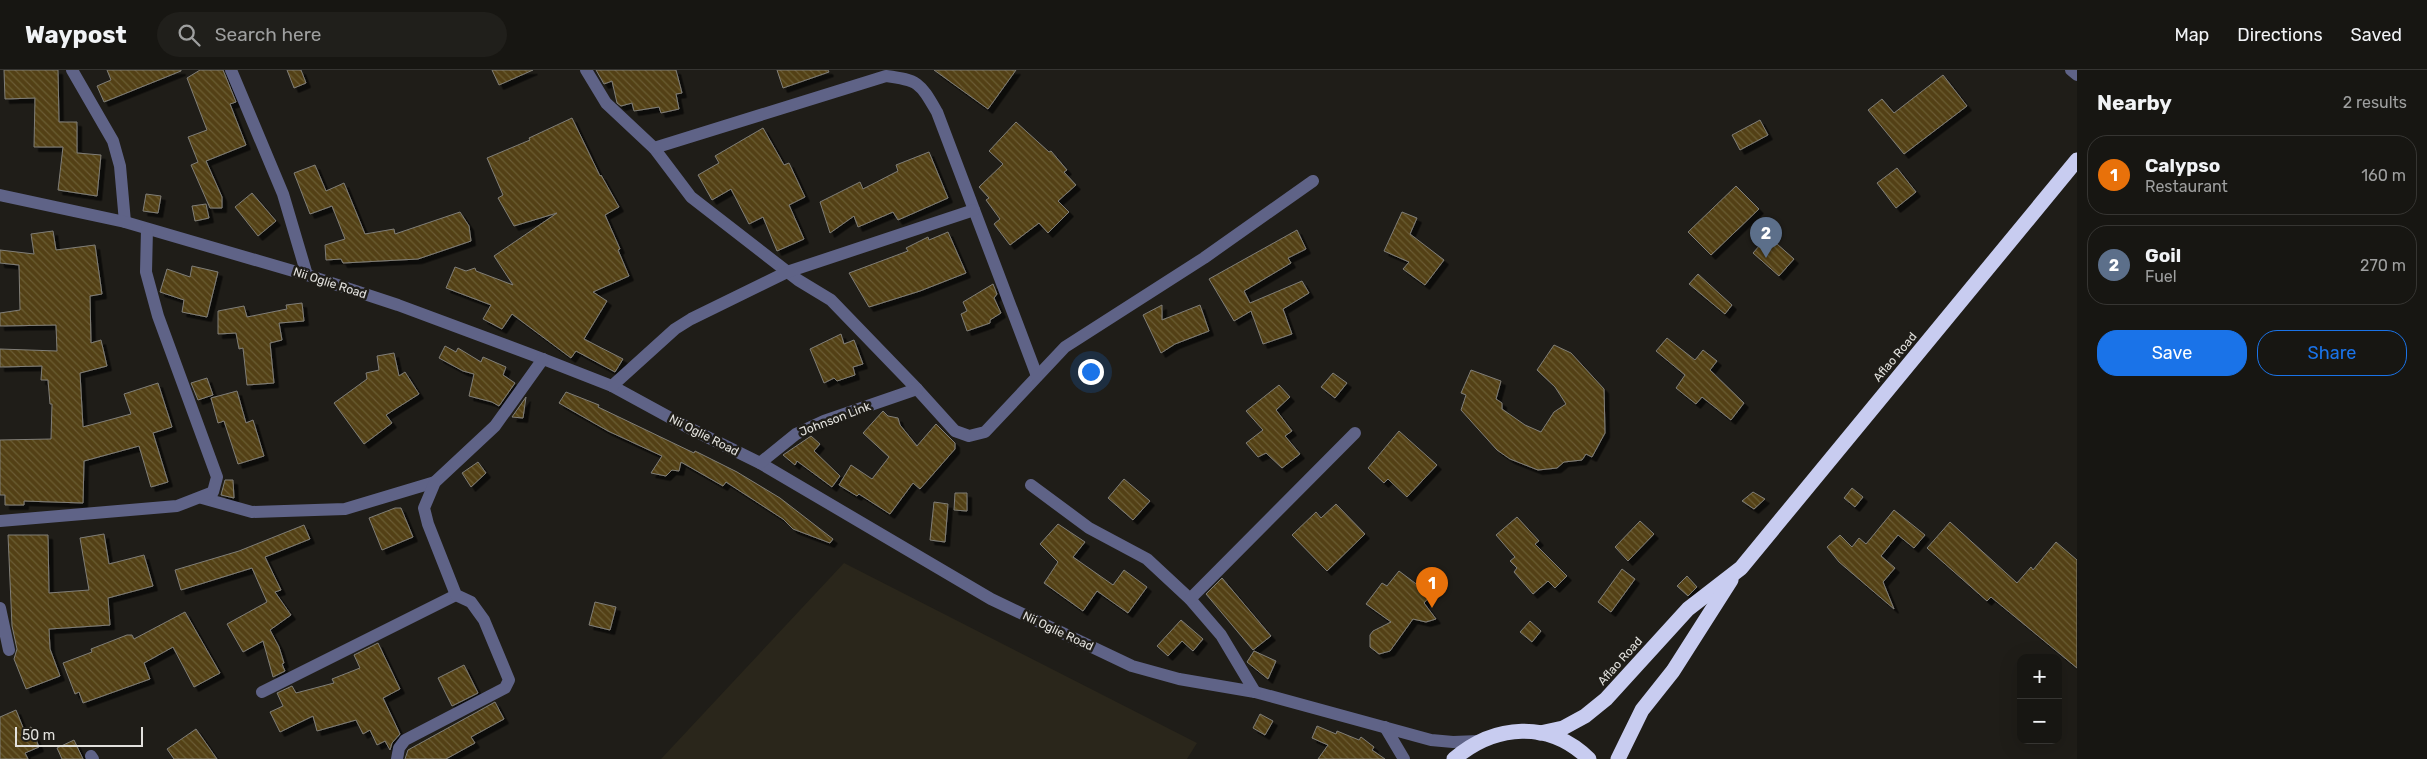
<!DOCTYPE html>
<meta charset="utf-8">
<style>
body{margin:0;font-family:Rubik,sans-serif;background:#201f1b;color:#f1f3f6}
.controls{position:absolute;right:15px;bottom:15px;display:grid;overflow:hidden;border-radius:10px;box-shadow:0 5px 20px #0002}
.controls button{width:45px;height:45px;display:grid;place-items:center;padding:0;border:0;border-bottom:1px solid #363532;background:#171612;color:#f1f3f6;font:25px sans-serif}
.scale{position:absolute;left:15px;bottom:12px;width:128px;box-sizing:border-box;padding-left:5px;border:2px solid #e2e1dd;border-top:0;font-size:14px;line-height:18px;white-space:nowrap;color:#e2e1dd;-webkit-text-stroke:4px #1f1d18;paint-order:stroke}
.you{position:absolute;left:1090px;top:301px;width:18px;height:18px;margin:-12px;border:4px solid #fff;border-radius:50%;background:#1a73e8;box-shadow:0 0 0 8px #1a73e833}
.badge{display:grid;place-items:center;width:32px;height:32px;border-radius:50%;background:#1a73e8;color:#fff;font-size:16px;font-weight:700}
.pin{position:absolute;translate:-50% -41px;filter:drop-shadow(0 1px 2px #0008)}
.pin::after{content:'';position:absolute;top:26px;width:18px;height:15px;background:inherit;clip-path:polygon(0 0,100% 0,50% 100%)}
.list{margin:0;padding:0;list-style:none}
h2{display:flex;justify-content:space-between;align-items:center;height:65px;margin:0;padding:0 20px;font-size:21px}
h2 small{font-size:16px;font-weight:400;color:#9e9f9f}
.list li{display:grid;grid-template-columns:32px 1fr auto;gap:15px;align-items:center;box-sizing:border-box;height:80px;margin:0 10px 10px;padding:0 10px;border:1px solid #363532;border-radius:20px}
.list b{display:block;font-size:19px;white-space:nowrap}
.list p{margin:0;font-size:16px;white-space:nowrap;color:#9e9f9f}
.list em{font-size:16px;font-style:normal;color:#9e9f9f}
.actions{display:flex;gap:10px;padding:15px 20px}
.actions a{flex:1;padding:11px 0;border:1px solid #1a73e8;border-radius:20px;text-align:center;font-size:18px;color:#1a73e8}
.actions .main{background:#1a73e8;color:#fff}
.icon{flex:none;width:28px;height:28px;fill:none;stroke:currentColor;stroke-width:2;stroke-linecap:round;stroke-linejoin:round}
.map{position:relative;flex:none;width:2077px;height:689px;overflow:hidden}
header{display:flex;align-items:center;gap:30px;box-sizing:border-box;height:70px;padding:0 25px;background:#171612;border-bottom:1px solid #363532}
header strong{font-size:24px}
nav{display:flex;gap:28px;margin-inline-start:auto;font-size:18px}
.search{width:350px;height:45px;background:#201f1b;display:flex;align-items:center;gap:12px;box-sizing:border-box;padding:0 18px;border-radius:28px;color:#9e9f9f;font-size:19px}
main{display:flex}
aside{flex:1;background:#171612}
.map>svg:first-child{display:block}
.built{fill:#2a261b}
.building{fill:url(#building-back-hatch);stroke:#807e78;filter:url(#shadow)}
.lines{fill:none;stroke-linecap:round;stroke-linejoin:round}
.minor{stroke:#5f6387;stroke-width:12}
.highway{stroke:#c8ccf0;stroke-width:15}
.labels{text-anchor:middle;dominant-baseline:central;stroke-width:5;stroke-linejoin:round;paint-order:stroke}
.street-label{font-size:12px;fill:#e2e1dd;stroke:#1f1d18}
</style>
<header>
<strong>Waypost</strong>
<div class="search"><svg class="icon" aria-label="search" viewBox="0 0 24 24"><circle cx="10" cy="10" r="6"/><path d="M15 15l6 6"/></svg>Search here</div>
<nav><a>Map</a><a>Directions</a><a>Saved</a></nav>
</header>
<main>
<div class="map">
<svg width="2077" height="689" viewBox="0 0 2077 689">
<defs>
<pattern id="building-back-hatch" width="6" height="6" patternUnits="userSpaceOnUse" patternTransform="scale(1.25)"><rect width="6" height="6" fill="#534113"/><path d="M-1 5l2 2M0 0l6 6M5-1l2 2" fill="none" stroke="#6b5c35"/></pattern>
<filter id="shadow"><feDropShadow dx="4.5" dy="4.5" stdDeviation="0" flood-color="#0009"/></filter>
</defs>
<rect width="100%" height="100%" fill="#1f1d18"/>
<path class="built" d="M844 493 1197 673 1187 689H661Z"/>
<g class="building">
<path d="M4 0H58L59 52H77V83L101 85 97 126 58 120 63 77H34L35 28 5 29Z"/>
<path d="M107 0H181V1L104 32 97 16 111 10Z"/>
<path d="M200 0H223L236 32 230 34 246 75 206 91 222 127V138H210L191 95 198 92 188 67 207 60 187 8Z"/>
<path d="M287 0H301L306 13 294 18Z"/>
<path d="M492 0H533L499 15Z"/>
<path d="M596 0H676L682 23 676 24 679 39 661 43 659 37 634 41 632 33 621 36 617 33 612 11 604 14Z"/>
<path d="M777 0H828L829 2 783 18Z"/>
<path d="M934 0H1016L988 39Z"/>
<path d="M1943 5 1967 36 1904 84 1868 40 1882 29 1894 43Z"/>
<path d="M572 48 600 106 601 105 619 137 605 145 620 179 618 180 629 206 593 222 607 231 584 269 623 289 615 302 576 281 571 288 512 244 502 259 483 249 491 235 446 218 455 197 466 201 475 198 476 201 513 215 494 186 557 143 514 156 498 128 503 125 487 88 530 70 529 68Z"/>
<path d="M1760 50 1768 65 1740 80 1732 65Z"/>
<path d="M1016 52 1049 82 1051 81 1067 100 1064 102 1076 115 1058 131 1069 142 1048 163 1039 153 1010 175 994 154 1000 149 986 130 989 128 979 117 1003 94 989 81Z"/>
<path d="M763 58 784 95 789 93 805 127 789 135 804 169 777 181 763 147 749 154 731 119 712 130 698 105 719 93 715 86Z"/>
<path d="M929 82 948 128 898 150 893 142 858 157 854 146 830 163 820 132 860 112 863 119 898 101 896 95Z"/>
<path d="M315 95 326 121 344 113 365 164 394 159 395 164 460 142 469 156 471 171 418 189 343 193 341 189 326 190 325 175 345 169 332 136 310 144 294 103Z"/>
<path d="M1897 98 1916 122 1896 138 1877 113Z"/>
<path d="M1736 116 1759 139 1711 185 1688 162Z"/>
<path d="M252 123 276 151 258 166 235 137Z"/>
<path d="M146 124 161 126 158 143 143 141Z"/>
<path d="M206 134 209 148 195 151 192 136Z"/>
<path d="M1402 142 1417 148 1410 164 1444 190 1425 215 1403 199 1409 192 1384 181Z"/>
<path d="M1297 160 1306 179 1288 188 1291 193 1244 221 1250 233 1302 211 1309 223 1283 239 1292 264 1263 274 1251 241 1234 251 1209 209Z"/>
<path d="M53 161 56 180 95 175 102 224 90 226 91 273 101 270 107 296 80 303 83 357 131 344 124 324 158 313 172 357 153 363 168 412 151 417 139 376 84 391 83 433 24 431V435H5V425H0V370L51 369 52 334H50L48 310H41L42 296 0 297V279L57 281 56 255 0 256V243L20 240 19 195 0 193V180L34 184 31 164Z"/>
<path d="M948 162 966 203 920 221 869 237 849 203 908 181 906 178 928 167 929 170Z"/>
<path d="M1768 166 1794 189 1779 206 1753 183Z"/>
<path d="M192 196 218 202 207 247 182 242 184 230 160 222 167 199 190 207Z"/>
<path d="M1698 204 1732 235 1725 244 1689 214Z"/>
<path d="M993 214 997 224 994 228 1001 243 990 250V253L967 261 961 244 967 241 963 232Z"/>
<path d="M302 233 304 251 279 253 282 270 270 273 274 313 247 315 243 278 239 279 236 263 218 264V241L244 236 247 247 287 239 286 235Z"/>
<path d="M1162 235V250L1200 235 1209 261 1175 274 1161 283 1143 245Z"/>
<path d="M841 264 844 274 854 270 863 294 853 297 855 305 837 311 834 308 824 313 810 279Z"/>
<path d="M1667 268 1695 290 1703 280 1717 291 1710 300 1744 333 1731 350 1702 327 1696 334 1676 318 1685 305 1656 281Z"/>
<path d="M1554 275 1571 283 1604 319 1605 363 1592 387 1586 384 1582 390 1564 392 1557 398 1538 400 1510 389 1497 380 1461 340 1466 325 1461 323 1471 300 1501 311 1496 329 1502 333V339L1525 355 1541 362 1554 342 1566 334 1555 317 1537 300Z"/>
<path d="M445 276 456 282 458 278 481 292 483 287 506 297 503 305 515 313 499 336 492 332 469 326 474 304 463 301 439 288Z"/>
<path d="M394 283 399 306 405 302 419 324 386 345 392 353 364 374 334 333 367 309 366 303 379 300 377 286Z"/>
<path d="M1333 303 1347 313 1335 328 1321 317Z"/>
<path d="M207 308 213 325 198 330 191 313Z"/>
<path d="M1279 315 1290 327 1276 340 1292 361 1285 366 1300 384 1282 398 1266 383 1258 387 1246 373 1263 360 1246 341Z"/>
<path d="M237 321 246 353 253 350 264 386 238 394 224 351 218 353 211 328Z"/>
<path d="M566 322 599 335 598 337 694 383 695 381 737 402 780 428 833 469 830 473 793 459 783 449 726 412 723 416 681 392 679 401 672 400 666 406 651 403 662 386 608 361 559 333Z"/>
<path d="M526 327 523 348 512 347Z"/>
<path d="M883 341 888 346 898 348 900 355 917 376 936 354 955 373V379L920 419 913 413 890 444 859 424 857 426 839 415 851 395 872 409 889 387 863 363Z"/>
<path d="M1399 361 1437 395 1407 427 1388 409 1384 413 1368 398Z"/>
<path d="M811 366 820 374 814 381 840 406 832 417 797 391 795 395 783 385Z"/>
<path d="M478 392 486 403 471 417 462 403Z"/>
<path d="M1124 409 1150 431 1133 450 1108 428Z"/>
<path d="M225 410H233L234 428 221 425Z"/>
<path d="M1852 418 1863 427 1855 437 1844 428Z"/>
<path d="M1753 422 1765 429 1754 439 1742 431Z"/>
<path d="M955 423H967V441L954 440Z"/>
<path d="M934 432 948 434 945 472 930 470Z"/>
<path d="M1336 434 1365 464 1327 501 1292 465 1316 442 1321 448Z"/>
<path d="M395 438H401L413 467 382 480 369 448Z"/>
<path d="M1894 440 1925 465 1914 478 1898 465 1881 486 1895 498 1883 512 1894 539 1839 492 1827 477 1840 465 1852 477 1859 468 1866 474Z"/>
<path d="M1517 447 1539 471 1535 474 1567 506 1555 518 1548 511 1533 524 1514 502 1517 498 1510 491 1515 487 1496 465Z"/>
<path d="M1640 451 1654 464 1628 491 1615 477Z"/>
<path d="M1950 452 2017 513 2031 497 2033 500 2056 472 2077 490V598L1991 527 1987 531 1927 478Z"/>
<path d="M1058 454 1085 472 1073 487 1113 515 1124 500 1147 517 1128 543 1097 521 1083 541 1044 513 1058 492 1040 474Z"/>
<path d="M304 455 310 469 265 487 281 520 275 522 291 545 270 560 279 577 284 593 282 594 285 601 273 607 263 571 243 582 227 554 267 532 252 498 181 520 175 500 239 481Z"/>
<path d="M104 464 109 494 144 485 153 516 108 528 110 555 49 559 50 579 60 606 26 619 14 589 17 579 12 556 8 465H48L49 523 89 520 80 468Z"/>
<path d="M1622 499 1635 509 1611 542 1598 532Z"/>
<path d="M1399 501 1431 525 1424 533 1436 549 1426 552 1413 549 1390 581 1379 584 1370 577V565L1373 561 1391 552 1366 534 1382 513 1387 516Z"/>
<path d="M1687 506 1697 517 1688 526 1677 516Z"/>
<path d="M1222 508 1271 566 1253 580 1206 524Z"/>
<path d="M595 532 616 537 610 560 589 555Z"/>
<path d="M185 542 220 603 194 617 173 577 144 593 150 609 83 633 79 622 75 624 63 593 92 582 91 579 127 565H132L134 569Z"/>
<path d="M1181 550 1203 569 1193 581 1182 571 1168 586 1157 576Z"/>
<path d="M1530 551 1541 561 1532 572 1520 562Z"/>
<path d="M378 573 400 619 383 628 400 664 392 673 390 680 385 671 377 675 370 660 363 664 356 650 317 661 313 646 280 662 270 642 283 636 277 623 292 616 296 623 334 613 332 609 360 598 354 585Z"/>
<path d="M1254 581 1276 591 1268 609 1247 592Z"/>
<path d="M464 595 478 623 452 636 438 608Z"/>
<path d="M495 632 504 649 471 667 475 673 446 689H405L408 680Z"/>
<path d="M16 640 24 660 31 657 39 677 25 683 28 689H0V647Z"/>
<path d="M1260 644 1273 651 1265 665 1253 658Z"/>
<path d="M1317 656 1336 664 1337 661 1359 670 1361 667 1374 677 1372 680 1385 689H1318L1328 675 1312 668Z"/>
<path d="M196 659 217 689H174L167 679Z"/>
<path d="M74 670 83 689H62L57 678Z"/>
</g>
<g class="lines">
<g class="minor">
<path d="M72 0 113 71 120 96 125 152"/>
<path d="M231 0 283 124 307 205"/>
<path d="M586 0 606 33 654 78 691 127 798 210 831 230 917 319 955 361 969 366 985 362 1065 277 1204 188 1313 111"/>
<path d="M2071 0 2077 5"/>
<path d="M654 78 886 6C919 10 920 13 937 42L1037 306"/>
<path d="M0 125 125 152 307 205 398 235 543 289 612 316 689 358 760 393 991 529 1132 596 1179 609 1255 622 1431 670 1453 672 1479 671"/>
<path d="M612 316 675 259 691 249 787 202 974 140"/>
<path d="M760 393 796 364 824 351 917 319"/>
<path d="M1031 415 1089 458 1147 489 1190 529 1221 565 1255 622"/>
<path d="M202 428 252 442 345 439 435 412"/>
<path d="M0 451 177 436 213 422 217 407 158 246 146 202 147 159"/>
<path d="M1190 529 1355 363"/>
<path d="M0 538 9 580"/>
<path d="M262 622 456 525"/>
<path d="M1385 657 1404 689"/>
<path d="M91 686 93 689"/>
<path d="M397 689 399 678 405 670 505 618 509 610 484 550 471 532 456 525 428 454 424 438 435 412 495 356 543 289"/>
</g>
<g class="highway">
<path d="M1540 663 1563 658 1585 646 1606 629 1688 539 1741 498 2077 90"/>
<path d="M1454 689C1495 654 1549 650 1589 689"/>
<path d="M1618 689 1642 640 1673 601 1731 510"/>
</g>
</g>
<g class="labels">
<g class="street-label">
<text transform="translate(330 213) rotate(18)">Nii Oglie Road</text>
<text transform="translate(1895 287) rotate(-50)">Aflao Road</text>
<text transform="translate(835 349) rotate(-21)">Johnson Link</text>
<text transform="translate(704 365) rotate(27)">Nii Oglie Road</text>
<text transform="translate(1058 561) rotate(25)">Nii Oglie Road</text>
<text transform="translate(1620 591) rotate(-48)">Aflao Road</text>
</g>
</g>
</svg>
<div class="controls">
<button>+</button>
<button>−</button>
</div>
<div class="scale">50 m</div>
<div class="you"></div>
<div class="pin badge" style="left:1432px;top:538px;background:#e8710a">1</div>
<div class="pin badge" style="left:1766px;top:188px;background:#5c6f8a">2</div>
</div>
<aside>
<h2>Nearby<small>2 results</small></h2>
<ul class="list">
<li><span class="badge" style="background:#e8710a">1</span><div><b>Calypso</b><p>Restaurant</p></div><em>160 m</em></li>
<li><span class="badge" style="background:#5c6f8a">2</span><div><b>Goil</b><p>Fuel</p></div><em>270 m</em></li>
</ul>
<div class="actions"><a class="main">Save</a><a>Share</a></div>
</aside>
</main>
